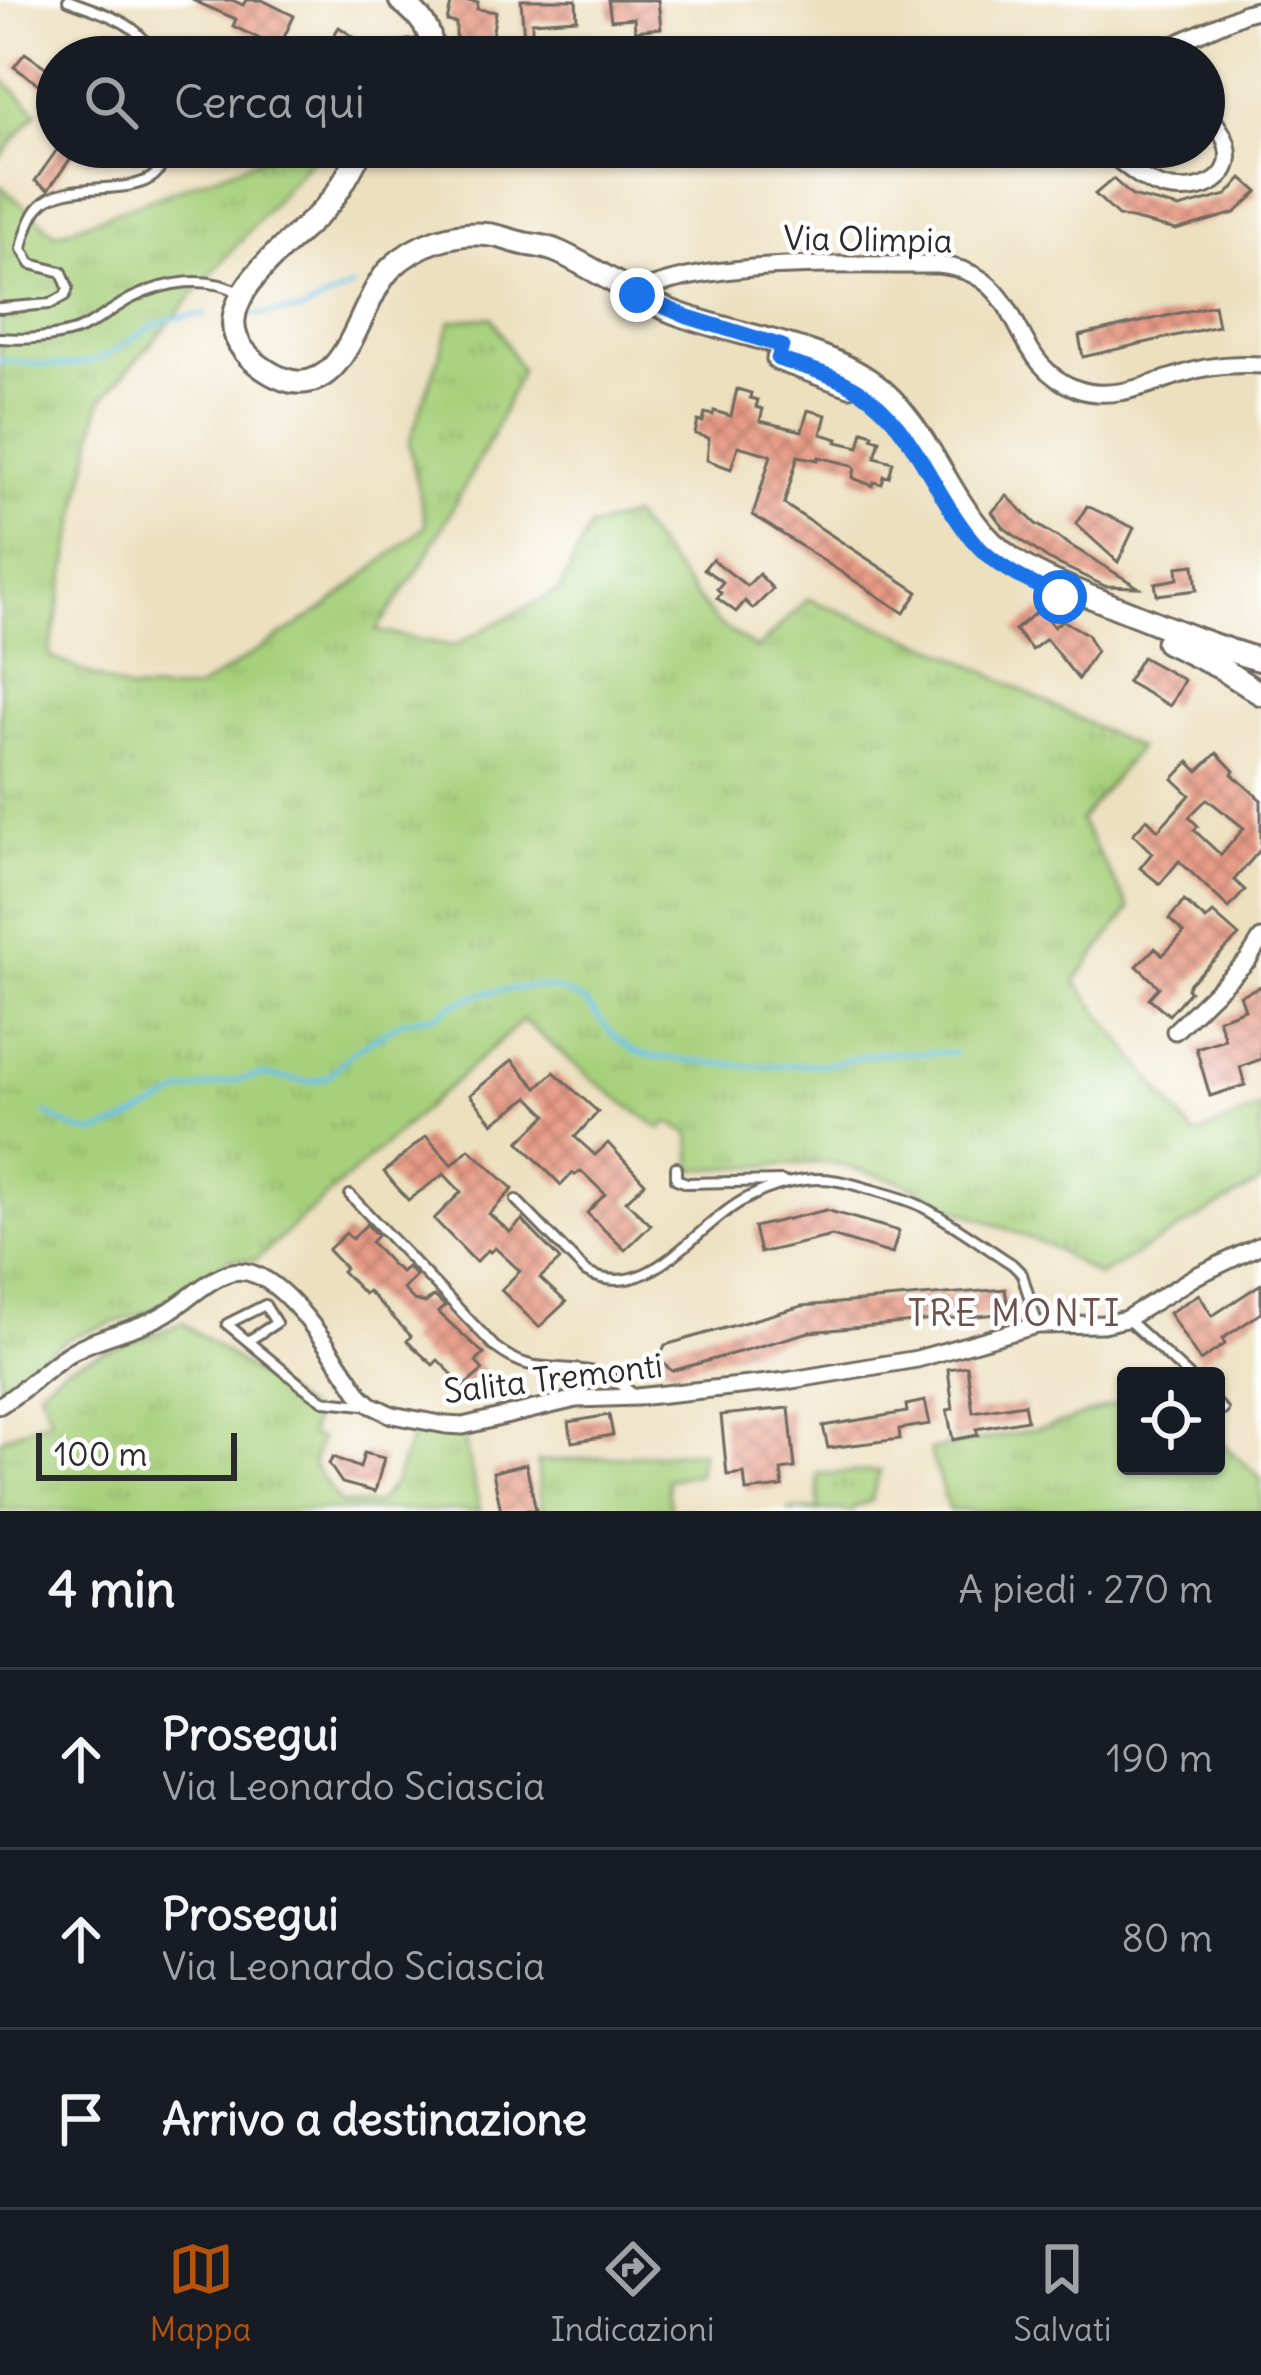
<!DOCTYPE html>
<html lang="it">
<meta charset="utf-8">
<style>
body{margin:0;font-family:Delius,sans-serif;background:#20242c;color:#f1f3f6}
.controls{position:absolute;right:36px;bottom:36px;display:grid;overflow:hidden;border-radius:12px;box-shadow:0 3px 9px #0004}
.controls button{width:108px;height:108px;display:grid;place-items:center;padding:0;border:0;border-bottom:3px solid #363941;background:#171b24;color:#f1f3f6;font:60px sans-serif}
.scale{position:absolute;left:36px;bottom:30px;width:201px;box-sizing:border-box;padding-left:12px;border:6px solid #2b2b2b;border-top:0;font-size:33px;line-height:42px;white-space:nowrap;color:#2b2b2b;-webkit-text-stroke:9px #fff;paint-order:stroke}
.stop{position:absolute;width:36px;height:36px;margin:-27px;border:9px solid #1a73e8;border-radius:50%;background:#fff}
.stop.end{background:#1a73e8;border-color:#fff;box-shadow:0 3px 12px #0008}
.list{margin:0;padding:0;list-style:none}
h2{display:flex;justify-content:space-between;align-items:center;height:156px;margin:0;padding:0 48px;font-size:51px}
h2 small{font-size:39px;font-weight:400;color:#9ea1a6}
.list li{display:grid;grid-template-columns:78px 1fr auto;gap:36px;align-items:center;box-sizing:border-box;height:180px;padding:0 48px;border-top:3px solid #363941}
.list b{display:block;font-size:45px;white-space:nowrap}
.list p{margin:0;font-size:39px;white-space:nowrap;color:#9ea1a6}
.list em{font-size:39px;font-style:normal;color:#9ea1a6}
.icon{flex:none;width:66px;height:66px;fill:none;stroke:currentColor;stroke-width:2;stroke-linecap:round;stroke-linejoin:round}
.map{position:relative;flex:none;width:1261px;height:1511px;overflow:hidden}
.search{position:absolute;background:#171b24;box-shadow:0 3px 9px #0004;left:36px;right:36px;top:36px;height:132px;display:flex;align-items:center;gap:30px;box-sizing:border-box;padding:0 42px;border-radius:66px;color:#9ea1a6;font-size:45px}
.sheet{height:696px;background:#171b24}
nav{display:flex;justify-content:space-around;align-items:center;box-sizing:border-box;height:168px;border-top:3px solid #363941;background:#171b24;font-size:33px;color:#9ea1a6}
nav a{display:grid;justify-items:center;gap:6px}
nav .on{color:#b45309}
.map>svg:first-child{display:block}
.grass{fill:url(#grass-tufts);stroke:#697e53;stroke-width:3}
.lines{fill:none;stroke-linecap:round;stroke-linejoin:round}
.stream{stroke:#6cc3ea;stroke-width:4.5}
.building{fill:url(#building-cross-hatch);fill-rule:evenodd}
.lane-casing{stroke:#6f6a5f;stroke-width:14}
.street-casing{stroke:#6f6a5f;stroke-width:21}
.secondary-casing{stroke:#6f6a5f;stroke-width:27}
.lane{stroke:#fff;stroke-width:8}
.street{stroke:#fff;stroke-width:15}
.secondary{stroke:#fff;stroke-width:21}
.route{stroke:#1a73e8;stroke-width:15}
.labels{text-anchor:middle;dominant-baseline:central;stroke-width:9;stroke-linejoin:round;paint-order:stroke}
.street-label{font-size:33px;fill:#2b2b2b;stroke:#fff}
.neighbourhood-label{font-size:36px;letter-spacing:3px;fill:#6d524b;stroke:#fff}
</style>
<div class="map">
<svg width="1261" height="1511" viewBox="0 0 1261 1511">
<defs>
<pattern id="grass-tufts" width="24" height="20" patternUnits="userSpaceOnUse" patternTransform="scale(3)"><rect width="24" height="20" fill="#a7d07b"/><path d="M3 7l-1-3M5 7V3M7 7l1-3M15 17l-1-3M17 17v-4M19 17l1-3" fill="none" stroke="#90b36a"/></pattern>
<pattern id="building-cross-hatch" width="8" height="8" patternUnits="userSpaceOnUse" patternTransform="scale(3)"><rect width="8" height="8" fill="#e89b86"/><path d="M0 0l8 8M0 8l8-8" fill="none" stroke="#bc7f6e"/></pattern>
</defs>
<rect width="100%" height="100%" fill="#fff"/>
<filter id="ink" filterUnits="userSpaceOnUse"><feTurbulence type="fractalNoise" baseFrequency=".00833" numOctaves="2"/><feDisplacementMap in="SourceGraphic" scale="24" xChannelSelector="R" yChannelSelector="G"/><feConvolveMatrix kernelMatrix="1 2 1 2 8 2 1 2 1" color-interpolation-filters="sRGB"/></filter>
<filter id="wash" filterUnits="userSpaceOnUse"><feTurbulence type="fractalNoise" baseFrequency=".004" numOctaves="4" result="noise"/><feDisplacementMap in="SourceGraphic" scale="48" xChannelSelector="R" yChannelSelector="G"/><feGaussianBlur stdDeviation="2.7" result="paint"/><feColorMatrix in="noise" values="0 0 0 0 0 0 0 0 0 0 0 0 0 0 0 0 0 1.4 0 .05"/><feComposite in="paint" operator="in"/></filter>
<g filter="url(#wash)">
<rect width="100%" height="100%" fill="#ece0bf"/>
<g class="grass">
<path d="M0 76 37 112 0 157Z"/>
<path d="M293 147H322L100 402 49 656 129 691 196 690 326 607 426 526 409 443 451 321 492 317 521 370 492 436 421 566 376 631 453 646 560 590 589 528 632 516 717 623 757 649 808 599 939 649 1138 748 1080 821 1130 909 1075 981 1195 1136 1261 1107V1182L1098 1276 1052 1247 961 1211 902 1182 830 1162 693 1170 690 1134 668 1122 661 1129 593 1080 523 1020 256 1260 230 1259 199 1277 180 1295 156 1309 73 1336 28 1365 12 1383 0 1388V185L56 234Z"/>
<path d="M183 1323 315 1415 309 1434 320 1439 313 1465 340 1503 377 1504 395 1482 416 1423 462 1429 480 1511H0V1439L51 1418 39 1389 64 1368 80 1361Z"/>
<path d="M1126 1400V1466H1216V1438L1261 1478V1511H949L930 1450 1049 1427Z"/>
<path d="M701 1451 698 1474 667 1480 671 1511H542L537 1462Z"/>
<path d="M880 1471 871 1501 854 1507 853 1511H787L818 1510V1474Z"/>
</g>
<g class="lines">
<g class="stream">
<path d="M253 315 302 311 352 287"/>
<path d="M0 360C28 363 57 370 85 363 110 358 129 339 151 327 169 318 186 316 206 315"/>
<path d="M46 1113 74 1129 94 1133 122 1124 184 1092 261 1075 311 1082 328 1077 354 1051 403 1021 437 1015 454 1004 484 993 536 986 560 990 585 1002 615 1037 634 1051 655 1057 747 1066 828 1064 880 1053H954"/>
</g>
</g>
<g id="blocks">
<g class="building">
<path d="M192 0H232L243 5 246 0H262L294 16 279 48 233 26 236 19Z"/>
<path d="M452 0 478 2 477 9 496 12 492 38 524 39 521 0H576L577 19 532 22V57H456V23L447 21Z"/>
<path d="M608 0H658L661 28 635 31 634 18 611 20Z"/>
<path d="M339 27 367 46 415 39 414 55 351 57 329 43Z"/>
<path d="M25 53 57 75V97L14 67Z"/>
<path d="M59 147H79L48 190 35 181Z"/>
<path d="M1242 178 1258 192 1235 213 1176 230 1118 216 1095 194 1113 179 1132 196 1179 208 1227 195Z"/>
<path d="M1214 305 1218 326 1083 357 1079 336Z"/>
<path d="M737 389 751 393 750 398 758 400 756 407 763 409 760 421 802 431 808 410 826 415 821 434 838 439 837 442 859 447 863 431 873 434 872 438 880 440 875 457 893 462 889 477 884 476 882 484 874 482 873 486 853 478 855 468 852 465 819 457 818 460 798 456 784 504 918 592 904 613 753 515 771 455 738 446 731 469 707 460 709 438 695 434 698 421 703 422 705 413 713 415 714 411 731 416Z"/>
<path d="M1007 496 1036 524 1138 587 1105 586 1048 559 1004 528 992 512Z"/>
<path d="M1087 506 1134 528 1118 562 1076 524Z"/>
<path d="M712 559 747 586 759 574 773 589 753 609 745 601 736 612 717 598 721 593 717 589 723 582 704 569Z"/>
<path d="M1194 565 1197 590 1157 595 1155 583 1178 579 1177 567Z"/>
<path d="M1040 609 1054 627 1062 620 1087 634 1096 651 1078 679 1046 639 1032 650 1015 630Z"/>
<path d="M1142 657 1184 680 1170 706 1127 682Z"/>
<path d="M1217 753 1234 771 1232 774 1261 800V849L1234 880 1245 890 1229 908 1179 861 1160 884 1140 868 1152 853 1133 834 1147 819 1158 830 1190 795 1173 779 1189 762 1198 771ZM1207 799 1244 828 1221 855 1194 830 1198 826 1189 817Z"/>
<path d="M1184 901 1206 920 1213 913 1239 936 1190 983 1187 989 1190 991 1169 1015 1149 998 1159 987 1137 966 1155 948 1163 955 1184 933 1169 919Z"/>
<path d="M1261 986V1059L1240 1067 1245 1085 1210 1096 1196 1048 1225 1039 1218 1019 1245 1009 1240 995Z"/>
<path d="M512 1060 537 1088 554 1072 598 1112 575 1137 595 1155 608 1143 645 1183 626 1201 651 1225 625 1250 587 1213 605 1194 581 1171 575 1175 573 1173 561 1185 519 1142 547 1115 529 1097 493 1123 470 1095Z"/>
<path d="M426 1136 452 1165 469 1149 513 1189 489 1214 510 1232 522 1220 560 1260 540 1278 566 1302 539 1327 501 1290 520 1271 495 1248 490 1252 488 1250 476 1262 434 1219 461 1192 444 1174 408 1200 384 1172Z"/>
<path d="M826 1210 899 1231 892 1254 832 1236 760 1253 754 1227Z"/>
<path d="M367 1224 377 1236 371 1242 392 1265 401 1272 407 1267 416 1276 403 1289 414 1300 425 1303 434 1296 445 1306 438 1312 484 1354 476 1362 483 1370 464 1386 438 1360 433 1365 407 1341 411 1336 368 1291 364 1294 342 1271 345 1268 328 1250 346 1233 352 1239Z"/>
<path d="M1261 1284V1313L1222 1339 1225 1344 1200 1361 1169 1313 1199 1294 1212 1316Z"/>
<path d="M1005 1289 1009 1313 809 1332 672 1371 659 1359 665 1345 802 1306Z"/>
<path d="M967 1366 973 1412 1024 1404 1027 1420 976 1429 978 1435 953 1440 947 1410 953 1409 948 1369Z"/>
<path d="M925 1401 930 1424 899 1429 900 1439 828 1448 823 1426 907 1412 906 1405Z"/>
<path d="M789 1408 795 1468 781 1470 783 1487 746 1491 744 1473 727 1475 721 1415Z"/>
<path d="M609 1415 613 1435 572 1442 569 1422Z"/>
<path d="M364 1453 384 1458 375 1492 342 1483 329 1464 333 1457 360 1468Z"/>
<path d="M526 1464 536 1510 501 1511 493 1472Z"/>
</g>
</g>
</g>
<g filter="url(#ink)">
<use href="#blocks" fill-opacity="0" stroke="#6f6a5f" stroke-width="3"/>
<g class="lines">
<defs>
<g id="lane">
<path d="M68 0C97 12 145 22 151 57"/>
<path d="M0 308 50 304 65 296 68 288 62 272 31 264 22 249C24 237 31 215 40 206 71 171 166 211 165 147"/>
<path d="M0 338C23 340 53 338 75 331 96 324 112 308 132 298 165 282 207 274 240 293"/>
<path d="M676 1167V1179L687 1183 782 1181"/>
<path d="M350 1195 495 1347C533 1376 552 1363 595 1372 611 1376 623 1386 636 1396"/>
<path d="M516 1200 586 1272C648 1305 694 1227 742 1201 767 1187 793 1179 821 1179 836 1179 852 1184 866 1188 883 1193 902 1197 919 1205 951 1221 982 1245 1012 1264L1022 1274 1037 1323"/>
<path d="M1128 1320 1189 1376"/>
<path d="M248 1341 276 1323 265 1305 227 1324 301 1385 324 1401 364 1405"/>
<path d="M1216 1403 1223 1410"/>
</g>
<g id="street">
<path d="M1146 57 1245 13 1261 9"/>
<path d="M1102 147C1119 160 1137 177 1157 185 1183 196 1234 188 1228 150 1226 135 1214 121 1204 110"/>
<path d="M620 302C688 256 855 266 938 265 1030 274 1004 363 1077 389 1119 404 1164 376 1205 368 1223 365 1242 364 1261 365"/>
<path d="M1175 1031 1248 960 1261 939"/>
<path d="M0 1405C27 1390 47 1365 75 1350 102 1335 134 1331 161 1316 183 1305 210 1277 232 1272 281 1262 337 1362 361 1396L371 1405 392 1415 446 1425 463 1426 576 1399 637 1397 786 1381 917 1359 1037 1325 1103 1324 1126 1319 1196 1276 1261 1245"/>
</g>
<g id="secondary">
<path d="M400 0C418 14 437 33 429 57"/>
<path d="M363 147C351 168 341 191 324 209 294 242 202 301 245 352 255 364 273 377 290 381 349 394 359 299 391 268 417 243 456 230 491 235 503 237 515 242 526 244 539 246 549 247 561 253 599 271 634 296 673 312 732 335 820 345 870 381 923 418 941 485 983 533 1016 572 1070 588 1116 607 1164 626 1211 646 1261 660"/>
<path d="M778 359 850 385"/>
<path d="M1167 642 1219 667 1261 694"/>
</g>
</defs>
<use href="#lane" class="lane-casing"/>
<use href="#street" class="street-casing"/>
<use href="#secondary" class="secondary-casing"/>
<use href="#lane" class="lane"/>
<use href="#street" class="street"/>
<use href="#secondary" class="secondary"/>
</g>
</g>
<g class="lines" filter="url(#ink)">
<path class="route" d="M637 295 688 317 782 346 778 359C810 369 844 377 871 399 918 436 936 498 974 542 997 568 1029 582 1060 597"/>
</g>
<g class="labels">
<g class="street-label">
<text transform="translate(868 239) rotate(1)">Via Olimpia</text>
<text transform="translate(553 1378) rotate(-7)">Salita Tremonti</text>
</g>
<g class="neighbourhood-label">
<text x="1015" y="1313">TRE MONTI</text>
</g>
</g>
</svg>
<div class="controls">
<button><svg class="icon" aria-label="locate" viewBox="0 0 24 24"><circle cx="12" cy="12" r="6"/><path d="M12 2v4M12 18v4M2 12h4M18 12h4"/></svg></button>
</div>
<div class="scale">100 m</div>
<div class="stop" style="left:1060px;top:597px"></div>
<div class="stop end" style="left:637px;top:295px"></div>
<div class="search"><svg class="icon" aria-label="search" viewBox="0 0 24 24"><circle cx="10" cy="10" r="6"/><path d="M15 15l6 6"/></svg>Cerca qui</div>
</div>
<section class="sheet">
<h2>4 min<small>A piedi · 270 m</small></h2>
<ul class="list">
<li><svg class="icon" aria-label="ahead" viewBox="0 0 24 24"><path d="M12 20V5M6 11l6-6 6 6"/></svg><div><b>Prosegui</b><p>Via Leonardo Sciascia</p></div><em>190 m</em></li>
<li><svg class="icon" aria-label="ahead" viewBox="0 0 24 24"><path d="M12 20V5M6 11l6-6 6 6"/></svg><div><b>Prosegui</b><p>Via Leonardo Sciascia</p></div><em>80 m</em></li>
<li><svg class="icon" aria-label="arrive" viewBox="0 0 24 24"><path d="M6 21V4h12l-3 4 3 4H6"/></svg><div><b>Arrivo a destinazione</b></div></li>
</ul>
</section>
<nav>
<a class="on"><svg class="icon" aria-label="map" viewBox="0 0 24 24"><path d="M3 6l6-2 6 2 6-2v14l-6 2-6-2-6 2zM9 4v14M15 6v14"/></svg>Mappa</a>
<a><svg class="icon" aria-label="directions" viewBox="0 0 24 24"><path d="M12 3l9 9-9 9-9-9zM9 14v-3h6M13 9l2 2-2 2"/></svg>Indicazioni</a>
<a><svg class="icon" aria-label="saved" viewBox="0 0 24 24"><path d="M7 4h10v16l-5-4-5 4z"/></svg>Salvati</a>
</nav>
